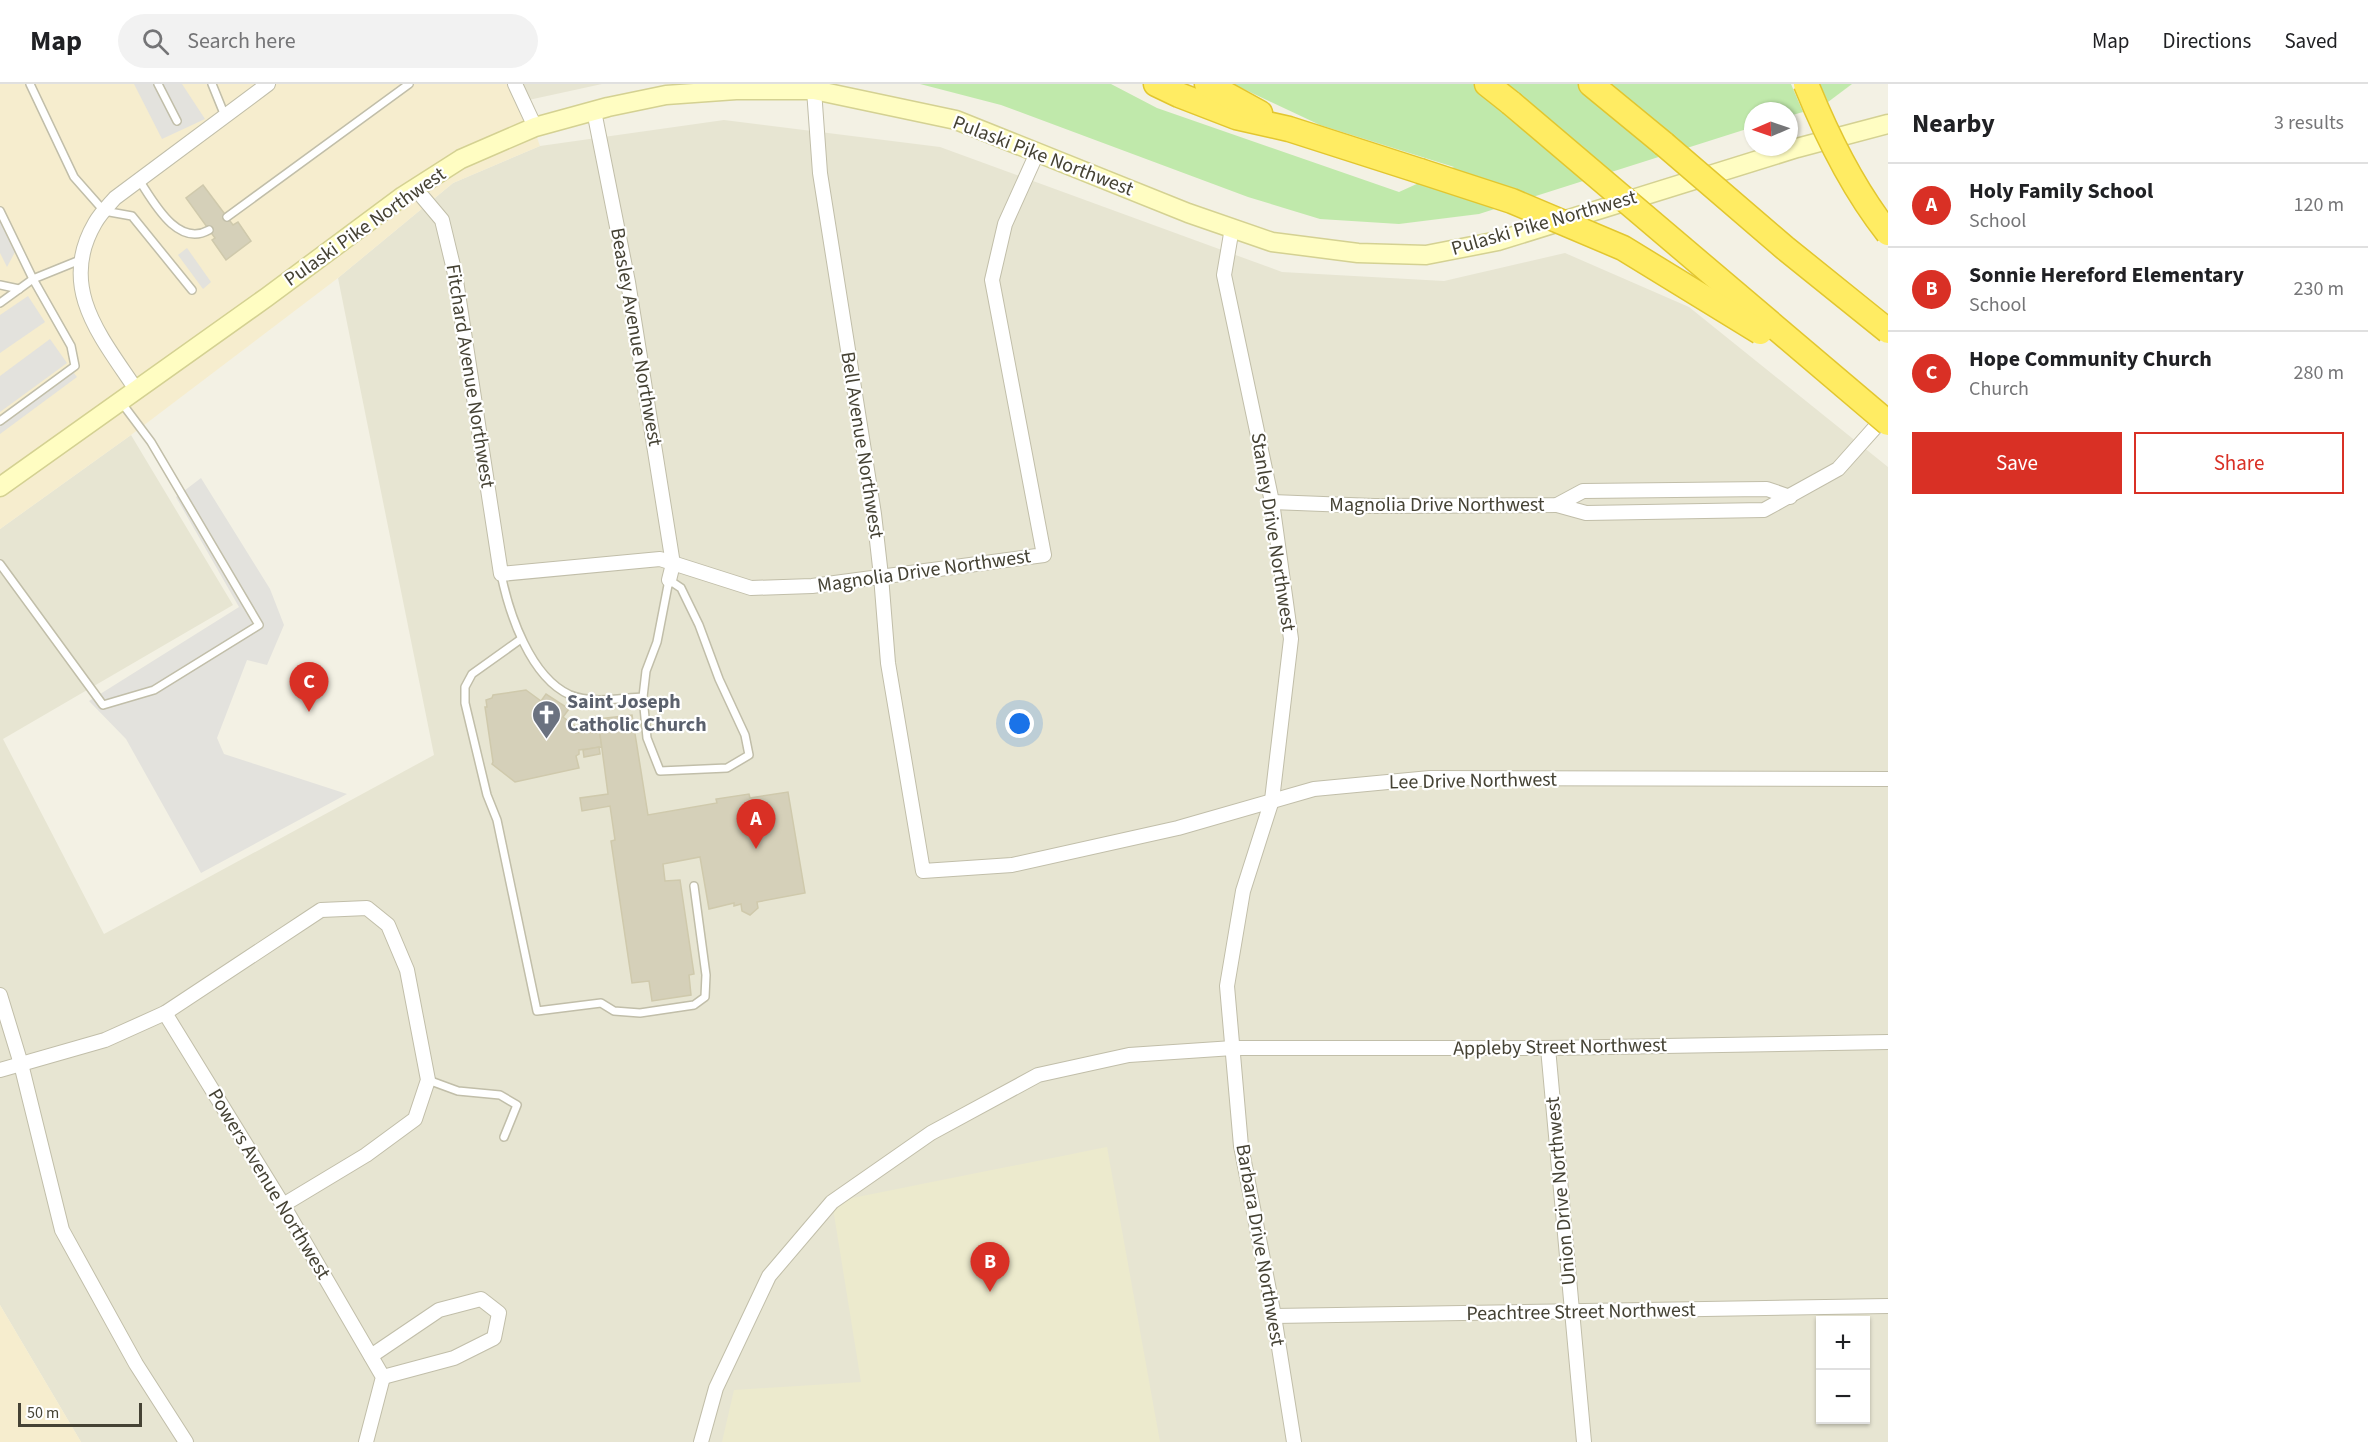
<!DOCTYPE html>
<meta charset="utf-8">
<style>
body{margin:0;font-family:"Source Sans 3",sans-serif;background:#f2f2f2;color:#202124}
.controls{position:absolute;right:18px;bottom:18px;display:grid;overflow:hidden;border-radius:0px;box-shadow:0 2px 4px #0004}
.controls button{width:54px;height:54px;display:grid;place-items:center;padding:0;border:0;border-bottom:2px solid #e0e0e0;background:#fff;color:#202124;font:30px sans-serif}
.compass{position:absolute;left:1744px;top:18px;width:54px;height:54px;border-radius:50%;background:#fff;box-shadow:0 2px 4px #0004;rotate:268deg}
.scale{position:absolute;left:18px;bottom:15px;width:124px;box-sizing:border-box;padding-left:6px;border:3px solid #454234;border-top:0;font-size:16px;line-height:21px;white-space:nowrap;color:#454234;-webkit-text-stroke:4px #fff;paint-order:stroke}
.you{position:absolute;left:1020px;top:640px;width:21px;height:21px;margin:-15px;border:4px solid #fff;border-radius:50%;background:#1a73e8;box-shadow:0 0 0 9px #1a73e833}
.badge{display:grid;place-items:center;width:39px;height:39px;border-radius:50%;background:#d93025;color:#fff;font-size:20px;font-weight:700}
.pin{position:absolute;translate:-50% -50px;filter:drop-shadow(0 2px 3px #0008)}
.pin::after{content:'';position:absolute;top:32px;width:21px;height:18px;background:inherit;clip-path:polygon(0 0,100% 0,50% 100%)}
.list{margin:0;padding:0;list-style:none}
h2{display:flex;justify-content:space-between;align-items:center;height:78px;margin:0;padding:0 24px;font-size:26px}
h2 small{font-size:20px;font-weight:400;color:#757577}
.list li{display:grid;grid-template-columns:39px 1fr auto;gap:18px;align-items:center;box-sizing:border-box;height:84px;padding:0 24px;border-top:2px solid #e0e0e0}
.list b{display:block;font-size:22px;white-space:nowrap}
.list p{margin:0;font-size:20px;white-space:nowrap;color:#757577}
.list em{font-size:20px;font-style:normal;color:#757577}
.actions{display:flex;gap:12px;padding:18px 24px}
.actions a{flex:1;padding:14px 0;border:2px solid #d93025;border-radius:0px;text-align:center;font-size:21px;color:#d93025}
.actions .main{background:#d93025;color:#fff}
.icon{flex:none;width:33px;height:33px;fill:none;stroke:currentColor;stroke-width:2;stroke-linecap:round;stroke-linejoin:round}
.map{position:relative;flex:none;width:1888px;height:1358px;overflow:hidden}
header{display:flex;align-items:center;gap:36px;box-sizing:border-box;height:84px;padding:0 30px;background:#fff;border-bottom:2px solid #e0e0e0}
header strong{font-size:28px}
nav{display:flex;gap:33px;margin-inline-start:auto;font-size:21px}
.search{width:420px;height:54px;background:#f2f2f2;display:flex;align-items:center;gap:15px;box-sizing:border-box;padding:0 21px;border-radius:33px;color:#757577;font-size:22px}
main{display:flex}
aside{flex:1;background:#fff}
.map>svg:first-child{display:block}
.residential{fill:#e7e5d2;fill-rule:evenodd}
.commercial{fill:#f6edce}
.education{fill:#eceacd}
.green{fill:#c0e9ab}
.parking{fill:#e3e2dd}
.building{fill:#d5d0b9;stroke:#cfc9ac;stroke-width:1.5}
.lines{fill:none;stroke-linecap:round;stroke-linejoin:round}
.service-casing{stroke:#c1bea9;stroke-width:10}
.minor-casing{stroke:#c1bea9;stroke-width:16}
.secondary-casing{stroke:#d4d192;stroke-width:21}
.motorway-casing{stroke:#e2c62f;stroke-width:27}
.service{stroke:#fff;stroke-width:7}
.minor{stroke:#fff;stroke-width:14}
.secondary{stroke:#fffdc2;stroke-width:18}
.motorway{stroke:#ffec63;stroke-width:24}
.motorway-bridge-casing{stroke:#e2c62f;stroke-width:27;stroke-linecap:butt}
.motorway-bridge{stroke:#ffec63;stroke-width:24}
.labels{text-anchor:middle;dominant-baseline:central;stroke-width:4.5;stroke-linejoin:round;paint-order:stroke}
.street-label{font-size:20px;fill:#454234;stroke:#fff}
.worship-label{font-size:20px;font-weight:bold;fill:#5b616d;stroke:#fff;text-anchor:start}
</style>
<header>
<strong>Map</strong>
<div class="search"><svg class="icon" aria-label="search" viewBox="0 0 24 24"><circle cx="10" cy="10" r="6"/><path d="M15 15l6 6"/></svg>Search here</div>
<nav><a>Map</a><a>Directions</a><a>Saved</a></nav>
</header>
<main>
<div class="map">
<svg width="1888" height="1358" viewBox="0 0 1888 1358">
<rect width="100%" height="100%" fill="#f3f1e4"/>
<g class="residential">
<path d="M518 0H602L524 17Z"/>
<path d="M724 36 940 63 1282 188 1444 197 1565 169 1689 223 1888 383V1358H81L0 1221V445L131 351 233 521 3 655 104 850 434 671 338 194 453 99 540 62ZM1820 1236H1866V1336H1820Z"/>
</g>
<g class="commercial">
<path d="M0 0H518L540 62 453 99 338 194 131 351 0 445Z"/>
<path d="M0 1221 81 1358H0Z"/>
</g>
<path class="education" d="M1107 1063 1160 1358H722L734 1306 861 1298 832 1118Z"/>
<g class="green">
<path d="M920 0H1111L1157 24 1399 108 1454 83 1320 41 1233 0H1791L1803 28 1789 32V27H1753V43L1479 130 1399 140 1320 135 1248 113 1001 21Z"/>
<path d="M1820 0H1852L1828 18Z"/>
</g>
<g class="parking">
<path d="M134 0H182L205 35 162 55Z"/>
<path d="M0 137 15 168 7 183 0 169Z"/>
<path d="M187 164 211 198 203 205 178 171Z"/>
<path d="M28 212 45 238 0 269V231Z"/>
<path d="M50 255 67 279 0 328V292Z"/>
<path d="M73 288 77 293 0 350V342Z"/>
<path d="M201 394 270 505 284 541 267 581 247 576 217 654 224 670 347 710 201 789 126 655 89 617 239 523 176 413Z"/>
</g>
<g class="building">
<path d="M203 101 233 141 238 138 251 157 226 176 212 156 215 154 186 114Z"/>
<path d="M526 606 541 617 546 610 569 625 563 633 575 642 576 649 599 645 602 663 579 666V670L576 672 579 684 515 698 492 680 493 678 485 623H487L486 616 492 614 493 611Z"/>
<path d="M632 631 648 731 717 719 716 715 749 710 750 714 788 708 805 809 757 818 758 824 750 831 742 827 741 820 734 822V819L709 825 700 773 663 780 665 797 680 796 694 890 689 891 691 911 652 917 649 897 632 899 611 757 615 756 610 722 582 727 580 714 608 710 598 635Z"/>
<path d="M595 639 596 646 580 648 579 641Z"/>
<path d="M599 663 600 670 584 673 583 666Z"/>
</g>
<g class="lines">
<defs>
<g id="service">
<path d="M30 0 74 93 104 127 132 132 192 206"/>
<path d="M158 0 177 37"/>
<path d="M212 0 225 32"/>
<path d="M139 96C153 117 177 164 209 146"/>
<path d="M0 127 33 195 71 262 75 282 0 337"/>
<path d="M227 133 409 0"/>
<path d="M0 201 19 205"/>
<path d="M0 219 33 195 80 176"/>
<path d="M0 480 103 621 154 606 259 541 151 358 121 318"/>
<path d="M501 490C509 529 530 593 570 611 592 620 620 614 643 613"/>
<path d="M669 496 681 504 699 541 719 595 745 651 749 671 727 684 660 687 647 654 643 613 646 587 657 558Z"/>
<path d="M521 555 472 590 465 603V619L487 711 497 736 537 927 601 919 614 927 640 929 694 921 705 913 706 891 694 802"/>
<path d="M428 996 458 1007 500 1011 517 1021 504 1053"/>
</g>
<g id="minor">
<path d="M515 0 535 43"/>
<path d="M814 6 820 89 874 430 881 492 888 579 923 787 1012 781 1178 744 1314 705 1430 694 1888 695"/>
<path d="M594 27 628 198 673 480 669 496"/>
<path d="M415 104 442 136 455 190 501 490 660 475 751 504 812 502 1044 471 992 196 1005 140 1037 69"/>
<path d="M1232 144 1224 191 1272 418 1291 555 1272 716 1243 807 1227 902 1241 1062 1274 1232 1294 1358"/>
<path d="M137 307C102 254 57 204 95 139 100 130 108 122 115 114L268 0"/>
<path d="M1272 418 1374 422 1557 421 1583 407 1767 405 1790 413"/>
<path d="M1557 421 1586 429 1764 426 1838 385 1887 330"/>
<path d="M0 911 21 980 62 1146 136 1280 186 1358"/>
<path d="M165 929 283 1121 383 1293 366 1358"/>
<path d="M1548 964 1584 1358"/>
<path d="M0 986 105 956 165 929 321 826 367 824 388 841 407 886 428 996 415 1035 366 1071 283 1121"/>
<path d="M1274 1232 1888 1222"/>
<path d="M371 1272 439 1226 481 1215 499 1229 494 1254 454 1274 383 1293"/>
<path d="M701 1358 716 1304 769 1192 832 1118 931 1049 1038 991 1129 971 1233 964H1548L1888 958"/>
</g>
<path id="secondary" d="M0 403 267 213 403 112 461 75 535 43 608 23 666 11 736 6H814L956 36 1188 129 1272 158 1358 169 1426 171 1498 157 1797 64 1888 40"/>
<g id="motorway">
<path d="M1156 0 1179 11 1236 33 1289 45 1420 87"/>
<path d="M1207 0 1260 29"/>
<path d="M1487 0 1511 19"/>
<path d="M1591 0 1664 60"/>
</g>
</defs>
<use href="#service" class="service-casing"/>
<use href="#minor" class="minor-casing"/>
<use href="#secondary" class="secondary-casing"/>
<use href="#motorway" class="motorway-casing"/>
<use href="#service" class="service"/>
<use href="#minor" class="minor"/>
<use href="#secondary" class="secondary"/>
<use href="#motorway" class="motorway"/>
<defs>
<g id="motorway-bridge">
<path d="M1806 0C1827 52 1853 105 1888 149"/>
<path d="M1511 19 1888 339"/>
<path d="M1664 60 1785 164 1888 247"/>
<path d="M1420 87 1512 117 1623 164 1760 248"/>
</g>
</defs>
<use href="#motorway-bridge" class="motorway-bridge-casing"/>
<use href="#motorway-bridge" class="motorway-bridge"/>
</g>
<defs>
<symbol id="church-pin" viewBox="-11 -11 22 30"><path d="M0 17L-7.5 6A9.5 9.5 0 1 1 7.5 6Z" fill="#6b7280" stroke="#fff"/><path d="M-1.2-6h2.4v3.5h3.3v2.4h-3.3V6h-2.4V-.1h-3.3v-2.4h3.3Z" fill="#fff"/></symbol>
</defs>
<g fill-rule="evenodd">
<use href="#church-pin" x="530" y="614" width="33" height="45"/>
</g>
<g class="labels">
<g class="street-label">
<text transform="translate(1043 72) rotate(21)">Pulaski Pike Northwest</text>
<text transform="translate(1544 139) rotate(-16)">Pulaski Pike Northwest</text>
<text transform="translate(365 143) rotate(-35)">Pulaski Pike Northwest</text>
<text transform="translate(636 253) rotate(80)">Beasley Avenue Northwest</text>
<text transform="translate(470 292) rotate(81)">Fitchard Avenue Northwest</text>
<text transform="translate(862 361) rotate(81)">Bell Avenue Northwest</text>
<text x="1437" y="421">Magnolia Drive Northwest</text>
<text transform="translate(1273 448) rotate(81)">Stanley Drive Northwest</text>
<text transform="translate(924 487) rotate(-8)">Magnolia Drive Northwest</text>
<text transform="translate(1473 697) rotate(-1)">Lee Drive Northwest</text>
<text transform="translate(1560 963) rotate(-1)">Appleby Street Northwest</text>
<text transform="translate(269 1100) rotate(59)">Powers Avenue Northwest</text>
<text transform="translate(1561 1107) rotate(-95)">Union Drive Northwest</text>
<text transform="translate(1260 1161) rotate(80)">Barbara Drive Northwest</text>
<text transform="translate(1581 1228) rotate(-1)">Peachtree Street Northwest</text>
</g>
<g class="worship-label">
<text x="567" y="618">Saint Joseph<tspan x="567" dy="23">Catholic Church</tspan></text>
</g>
</g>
</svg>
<div class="controls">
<button>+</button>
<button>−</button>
</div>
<svg class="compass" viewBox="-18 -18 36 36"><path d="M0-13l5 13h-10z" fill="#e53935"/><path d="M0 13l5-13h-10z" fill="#757577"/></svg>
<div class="scale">50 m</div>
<div class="you"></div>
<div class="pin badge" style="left:756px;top:765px">A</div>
<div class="pin badge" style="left:990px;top:1208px">B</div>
<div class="pin badge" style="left:309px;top:628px">C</div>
</div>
<aside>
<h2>Nearby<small>3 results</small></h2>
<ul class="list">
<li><span class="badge">A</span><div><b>Holy Family School</b><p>School</p></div><em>120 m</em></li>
<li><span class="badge">B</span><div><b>Sonnie Hereford Elementary</b><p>School</p></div><em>230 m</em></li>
<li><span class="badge">C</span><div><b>Hope Community Church</b><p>Church</p></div><em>280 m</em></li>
</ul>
<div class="actions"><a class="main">Save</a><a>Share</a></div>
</aside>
</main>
